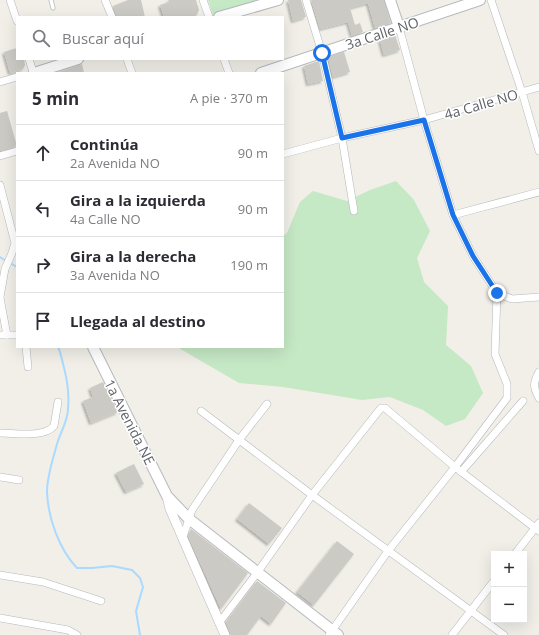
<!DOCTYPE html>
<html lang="es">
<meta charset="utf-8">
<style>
body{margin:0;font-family:"Open Sans",sans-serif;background:#f2f2f3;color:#2b2b33}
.controls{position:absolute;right:12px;bottom:12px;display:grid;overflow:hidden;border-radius:0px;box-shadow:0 4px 16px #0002}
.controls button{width:36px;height:36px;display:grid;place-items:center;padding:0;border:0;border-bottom:1px solid #e1e1e2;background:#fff;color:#2b2b33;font:20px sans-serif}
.stop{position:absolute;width:12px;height:12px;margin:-9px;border:3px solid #1a73e8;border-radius:50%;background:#fff}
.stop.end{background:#1a73e8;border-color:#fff;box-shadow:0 1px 4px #0008}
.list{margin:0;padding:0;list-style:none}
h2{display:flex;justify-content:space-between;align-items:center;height:52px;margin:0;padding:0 16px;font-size:17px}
h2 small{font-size:13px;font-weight:400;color:#7c7c81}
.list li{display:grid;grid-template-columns:26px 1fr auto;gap:12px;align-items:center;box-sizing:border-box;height:56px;padding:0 16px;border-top:1px solid #e1e1e2}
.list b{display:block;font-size:15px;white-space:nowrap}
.list p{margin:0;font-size:13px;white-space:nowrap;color:#7c7c81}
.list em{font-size:13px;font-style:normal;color:#7c7c81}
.icon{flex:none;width:22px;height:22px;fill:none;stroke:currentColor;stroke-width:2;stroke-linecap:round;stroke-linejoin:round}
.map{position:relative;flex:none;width:539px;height:635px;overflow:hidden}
.search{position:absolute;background:#fff;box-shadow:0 4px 16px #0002;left:16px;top:16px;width:268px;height:44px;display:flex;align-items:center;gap:10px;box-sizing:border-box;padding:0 14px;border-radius:0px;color:#7c7c81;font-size:15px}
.panel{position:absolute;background:#fff;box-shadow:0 4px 16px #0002;left:16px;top:72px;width:268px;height:276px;border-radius:0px}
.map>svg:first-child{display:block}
.green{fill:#c5e8c5}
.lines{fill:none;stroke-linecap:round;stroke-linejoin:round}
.stream{stroke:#aadaff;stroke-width:2}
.building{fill:#cccac5;filter:url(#shadow)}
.service-casing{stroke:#b5b8bc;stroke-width:5}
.minor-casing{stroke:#b5b8bc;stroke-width:8}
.tertiary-casing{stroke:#b5b8bc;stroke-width:10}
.secondary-casing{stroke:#b6babf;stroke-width:12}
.service{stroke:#fff;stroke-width:3.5}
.minor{stroke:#fff;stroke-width:7}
.tertiary{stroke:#fff;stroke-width:9}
.secondary{stroke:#fff;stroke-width:10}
.route{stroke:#1a73e8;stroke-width:5}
.labels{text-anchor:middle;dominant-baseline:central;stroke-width:3;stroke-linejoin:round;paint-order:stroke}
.street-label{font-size:14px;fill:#5f6368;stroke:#fff}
</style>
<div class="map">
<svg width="539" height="635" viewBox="0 0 539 635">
<defs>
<filter id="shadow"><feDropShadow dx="-2" dy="2" stdDeviation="1" flood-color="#0004"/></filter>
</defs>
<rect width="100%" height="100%" fill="#f1efe8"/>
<g class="green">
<path d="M208 0H264L213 15Z"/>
<path d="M396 181 414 200 430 231 417 258 424 282 448 306 446 345 471 366 483 393 465 419 446 426 423 410 390 397 362 400 283 387 239 383 177 347H283V236L287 233 300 202 313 191 347 201 370 190Z"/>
</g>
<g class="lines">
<g class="stream">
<path d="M0 257 6 261"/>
<path d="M10 263 17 267"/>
<path d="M58 347 60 352C65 371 70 388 68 409 68 421 60 433 57 444 53 459 47 476 47 492 48 518 59 549 77 568H92L112 566 132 570 140 578 143 587 136 611 140 635"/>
</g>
</g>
<g class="building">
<path d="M128 0H141L145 17H117L113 6Z"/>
<path d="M168 0H196L199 10 196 16 194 17H164L160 5 169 2Z"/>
<path d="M288 0H301L306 17 293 21Z"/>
<path d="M311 0H384L391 23 375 28 368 3 350 8 355 25 360 23 363 32 352 36 348 22 320 29Z"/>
<path d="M395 35 400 50 384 55 380 40Z"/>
<path d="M17 48V59H24L25 65 23 69 10 73 4 52Z"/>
<path d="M344 52 350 72 333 77 328 57Z"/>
<path d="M319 61 323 81 308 84 304 66Z"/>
<path d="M82 64 84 73H59L58 72Z"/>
<path d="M7 111 17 146 0 151V113Z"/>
<path d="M103 382 118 412 91 423 83 401 93 397 90 388Z"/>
<path d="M134 464 144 484 126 492 116 473Z"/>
<path d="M249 503 282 528 269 544 237 519Z"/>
<path d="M191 529 248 573 221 609 188 536Z"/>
<path d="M337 541 354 554 314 605 297 592Z"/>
<path d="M257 581 286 603 271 624 261 616 247 635H231L226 622Z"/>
</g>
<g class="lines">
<defs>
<path id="service" d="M51 0 53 8"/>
<g id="minor">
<path d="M10 0 17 21"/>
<path d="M105 0 112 17"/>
<path d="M203 0 209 17"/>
<path d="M306 0 322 53 342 138 354 211"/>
<path d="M491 0 522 92 539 151"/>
<path d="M399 27 424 120 453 215 473 256 497 293"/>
<path d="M29 59 33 72 32 73"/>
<path d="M127 59 132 73"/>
<path d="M224 59 229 73"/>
<path d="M0 82 17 77"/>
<path d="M283 154 342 138 424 120 539 87"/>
<path d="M0 156 17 151"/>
<path d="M0 185 15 243 12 253 5 269 0 297"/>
<path d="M453 215 539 192"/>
<path d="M497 293 512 299 539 297"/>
<path d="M0 298 7 335H0"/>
<path d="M7 335H17"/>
<path d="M26 347 28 367"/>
<path d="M539 372C533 383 533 387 539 398"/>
<path d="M201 411 312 495 504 635"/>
<path d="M0 433C15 433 44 438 54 426L58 402"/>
<path d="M461 472 523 401"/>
<path d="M0 477 19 480"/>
<path d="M183 537 192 510 239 440 267 404"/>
<path d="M515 554 539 523"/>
<path d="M0 575 43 582 101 601"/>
<path d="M0 618 68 630 77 635"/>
<path d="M219 623 257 573 312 495 381 408H385L455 467 539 531"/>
<path d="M329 635 388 551 455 467 507 398V384L495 354 497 293"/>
<path d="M452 635 494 581"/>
</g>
<path id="tertiary" d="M167 496 170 509 225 635"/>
<g id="secondary">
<path d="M390 0 399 27"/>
<path d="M219 17 278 0"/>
<path d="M34 73 78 59"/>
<path d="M261 73 480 0"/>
<path d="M93 347 167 496 189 519 338 635"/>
</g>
</defs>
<use href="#service" class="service-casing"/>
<use href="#minor" class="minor-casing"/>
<use href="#tertiary" class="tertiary-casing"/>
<use href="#secondary" class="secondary-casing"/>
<use href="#service" class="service"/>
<use href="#minor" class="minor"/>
<use href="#tertiary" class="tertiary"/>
<use href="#secondary" class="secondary"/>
</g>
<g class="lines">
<path class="route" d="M322 53 342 138 424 120 453 215 473 256 497 293"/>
</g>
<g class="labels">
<g class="street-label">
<text transform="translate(382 33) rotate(-18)">3a Calle NO</text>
<text transform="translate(481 104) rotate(-16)">4a Calle NO</text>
<text transform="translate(130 422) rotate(63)">1a Avenida NE</text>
</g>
</g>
</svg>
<div class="controls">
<button>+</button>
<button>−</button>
</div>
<div class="stop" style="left:322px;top:53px"></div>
<div class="stop end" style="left:497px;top:293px"></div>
<div class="search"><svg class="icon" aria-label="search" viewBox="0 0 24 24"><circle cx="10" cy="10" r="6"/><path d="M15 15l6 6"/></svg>Buscar aquí</div>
<section class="panel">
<h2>5 min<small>A pie · 370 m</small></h2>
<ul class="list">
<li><svg class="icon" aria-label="ahead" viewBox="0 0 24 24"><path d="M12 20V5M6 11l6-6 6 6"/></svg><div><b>Continúa</b><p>2a Avenida NO</p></div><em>90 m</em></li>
<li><svg class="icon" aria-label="left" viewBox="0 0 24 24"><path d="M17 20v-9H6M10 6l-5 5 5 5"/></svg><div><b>Gira a la izquierda</b><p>4a Calle NO</p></div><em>90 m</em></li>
<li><svg class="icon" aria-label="right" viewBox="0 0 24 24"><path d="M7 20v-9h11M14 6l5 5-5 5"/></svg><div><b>Gira a la derecha</b><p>3a Avenida NO</p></div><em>190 m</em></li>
<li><svg class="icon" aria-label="arrive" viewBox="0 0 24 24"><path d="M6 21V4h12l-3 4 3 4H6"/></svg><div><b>Llegada al destino</b></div></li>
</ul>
</section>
</div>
